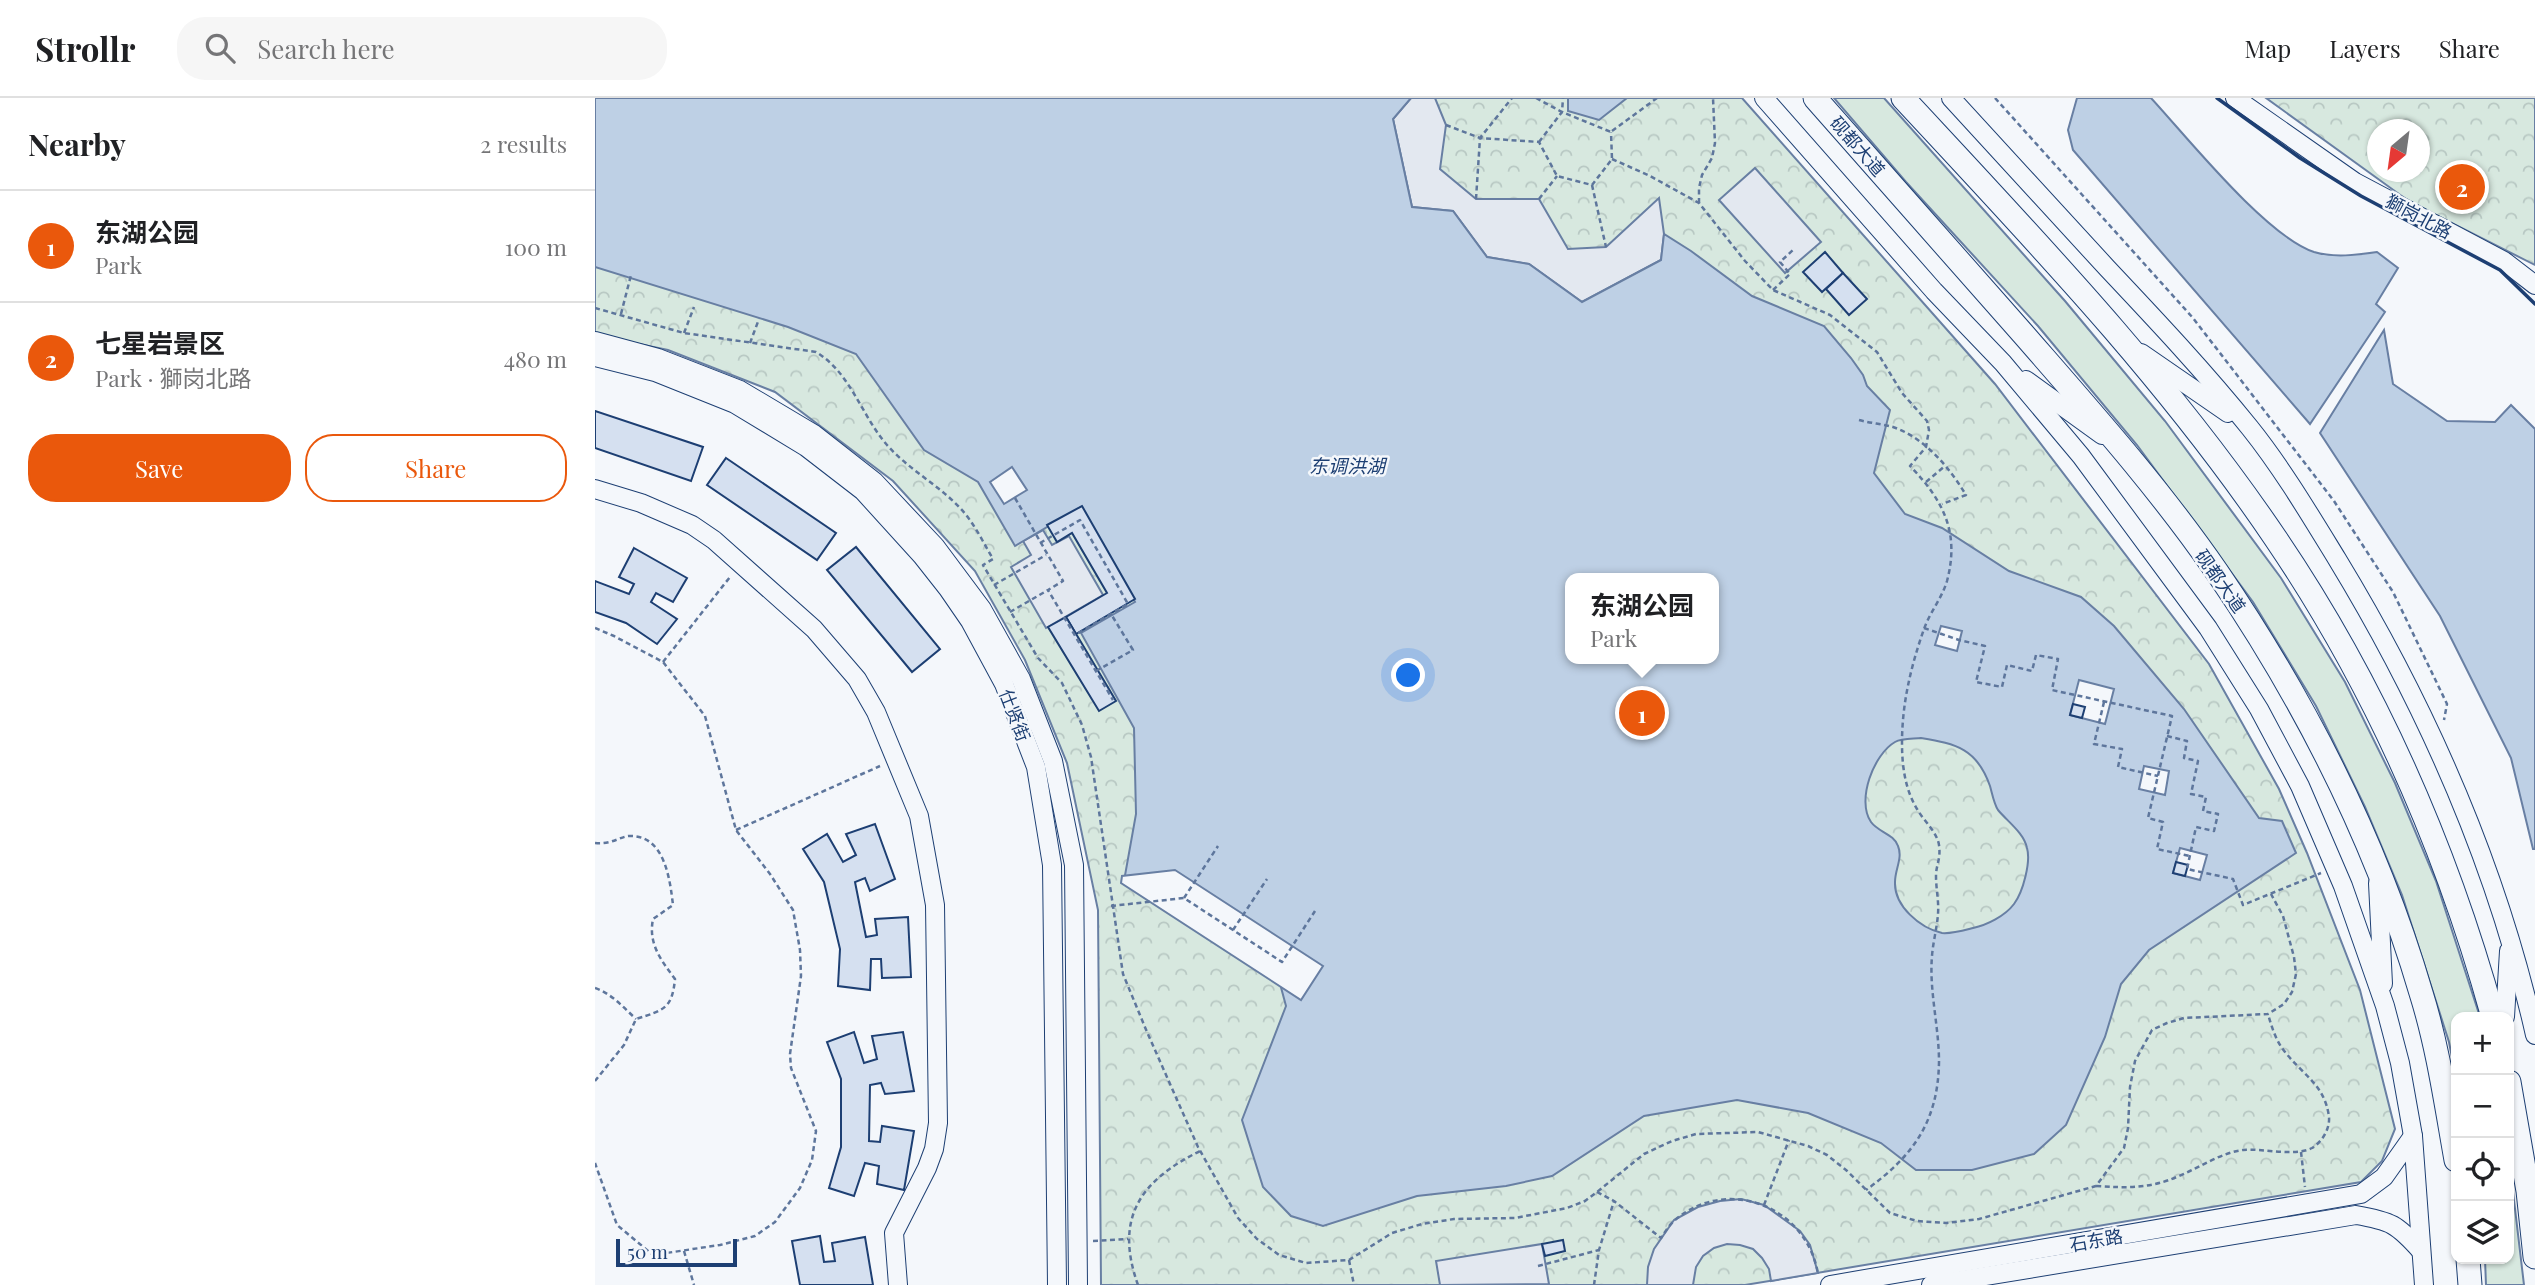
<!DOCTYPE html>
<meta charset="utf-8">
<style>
body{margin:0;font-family:"Playfair Display","Noto Sans SC",serif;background:#f6f6f6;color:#202124}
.controls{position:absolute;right:21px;bottom:21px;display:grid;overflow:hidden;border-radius:14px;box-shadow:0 2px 5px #0004}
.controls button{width:63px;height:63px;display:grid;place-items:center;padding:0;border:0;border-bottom:2px solid #e0e0e0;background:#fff;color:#202124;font:35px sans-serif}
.compass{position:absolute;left:1772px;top:21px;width:63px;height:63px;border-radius:50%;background:#fff;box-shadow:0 2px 5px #0004;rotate:209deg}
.scale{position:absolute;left:21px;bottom:18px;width:121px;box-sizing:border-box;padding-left:7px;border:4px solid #1d3f73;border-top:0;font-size:19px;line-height:24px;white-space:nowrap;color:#1d3f73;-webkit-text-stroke:5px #f4f7fb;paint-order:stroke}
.you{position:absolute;left:814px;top:578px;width:24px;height:24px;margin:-18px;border:5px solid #fff;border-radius:50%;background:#1a73e8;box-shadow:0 0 0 10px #1a73e833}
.badge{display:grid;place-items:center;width:46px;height:46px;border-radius:50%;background:#ea580c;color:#fff;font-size:23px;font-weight:700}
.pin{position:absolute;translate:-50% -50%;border:4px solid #fff;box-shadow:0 2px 7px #0006}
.popup{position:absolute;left:970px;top:475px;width:154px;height:91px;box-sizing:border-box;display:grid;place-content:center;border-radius:14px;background:#fff;filter:drop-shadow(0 2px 5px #0005);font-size:23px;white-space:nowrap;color:#757577}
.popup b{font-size:26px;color:#202124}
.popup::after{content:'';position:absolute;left:50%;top:100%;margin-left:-14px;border:14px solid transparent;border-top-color:#fff}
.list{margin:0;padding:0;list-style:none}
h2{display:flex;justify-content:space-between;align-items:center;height:91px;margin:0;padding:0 28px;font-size:30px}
h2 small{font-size:23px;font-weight:400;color:#757577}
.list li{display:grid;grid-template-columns:46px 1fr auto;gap:21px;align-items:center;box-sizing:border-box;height:112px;padding:0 28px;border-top:2px solid #e0e0e0}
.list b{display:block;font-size:26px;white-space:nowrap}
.list p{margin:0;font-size:23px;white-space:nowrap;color:#757577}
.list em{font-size:23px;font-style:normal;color:#757577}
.actions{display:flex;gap:14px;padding:21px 28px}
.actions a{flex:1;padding:16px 0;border:2px solid #ea580c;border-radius:28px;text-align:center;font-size:24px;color:#ea580c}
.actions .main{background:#ea580c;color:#fff}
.icon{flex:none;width:38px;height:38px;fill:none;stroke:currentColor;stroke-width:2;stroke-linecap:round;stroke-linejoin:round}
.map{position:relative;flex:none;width:1940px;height:1187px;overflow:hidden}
header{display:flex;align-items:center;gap:42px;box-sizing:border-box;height:98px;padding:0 35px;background:#fff;border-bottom:2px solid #e0e0e0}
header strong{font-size:33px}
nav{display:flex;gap:38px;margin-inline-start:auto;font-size:24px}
.search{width:490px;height:63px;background:#f6f6f6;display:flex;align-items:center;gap:18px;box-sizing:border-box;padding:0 24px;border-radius:28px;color:#757577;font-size:26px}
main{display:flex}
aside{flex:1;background:#fff}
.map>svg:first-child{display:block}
.grass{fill:#d7e8df;stroke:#687fa3;stroke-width:2}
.park{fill:url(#park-crowns);stroke:#687fa3;stroke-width:2;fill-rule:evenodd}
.parking{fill:#e3e8f0;stroke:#687fa3;stroke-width:2}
.water{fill:#bed0e5;stroke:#687fa3;stroke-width:2;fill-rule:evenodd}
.pier{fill:#f4f7fb;stroke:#687fa3;stroke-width:2}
.building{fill:#d5e0f0;stroke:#1d3f73;stroke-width:2}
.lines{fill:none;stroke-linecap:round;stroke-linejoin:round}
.minor-casing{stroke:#1d3f73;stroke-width:20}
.major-casing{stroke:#1d3f73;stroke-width:25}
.path{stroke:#5e769c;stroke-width:2.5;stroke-dasharray:5 3.5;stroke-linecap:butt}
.minor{stroke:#f4f7fb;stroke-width:18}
.major{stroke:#f4f7fb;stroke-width:23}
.wall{stroke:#1d3f73;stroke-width:3.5}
.labels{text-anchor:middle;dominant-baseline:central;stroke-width:5;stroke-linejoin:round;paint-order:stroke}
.street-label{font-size:18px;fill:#1d3f73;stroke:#f4f7fb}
.water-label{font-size:19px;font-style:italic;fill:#1d3f73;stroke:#f4f7fb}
</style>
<header>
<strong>Strollr</strong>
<div class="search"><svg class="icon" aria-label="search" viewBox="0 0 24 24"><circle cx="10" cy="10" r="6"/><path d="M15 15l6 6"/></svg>Search here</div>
<nav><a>Map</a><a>Layers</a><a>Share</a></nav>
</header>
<main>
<aside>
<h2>Nearby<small>2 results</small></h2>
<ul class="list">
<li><span class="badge">1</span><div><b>东湖公园</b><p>Park</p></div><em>100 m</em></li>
<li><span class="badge">2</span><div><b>七星岩景区</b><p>Park · 獅岗北路</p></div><em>480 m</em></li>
</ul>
<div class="actions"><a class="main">Save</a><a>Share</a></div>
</aside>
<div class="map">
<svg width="1940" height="1187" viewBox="0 0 1940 1187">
<defs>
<pattern id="park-crowns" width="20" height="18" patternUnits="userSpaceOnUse" patternTransform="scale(1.75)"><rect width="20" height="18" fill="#d7e8df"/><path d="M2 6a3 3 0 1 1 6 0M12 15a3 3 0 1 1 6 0" fill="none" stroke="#b8c8c3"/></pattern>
</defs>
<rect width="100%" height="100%" fill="#f4f7fb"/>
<g class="grass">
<path d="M1239 0H1289L1470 203 1570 323 1686 480 1750 584 1800 685 1841 783 1885 919H1861V980L1854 944 1807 797 1770 709 1721 608 1658 504 1542 347 1443 228 1311 84Z"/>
<path d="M1914 1060 1929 1187H1891L1890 1161H1914Z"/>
</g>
<g class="park">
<path d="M0 0H1147L1400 286 1614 566 1684 691 1712 755 1765 892 1800 1031 1787 1063 1766 1084 1150 1187H506L503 812 472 665 430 562 380 473 298 383 180 294 73 252 0 237ZM975 480H1119V561H975Z"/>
<path d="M1671 0H1940V167L1815 104ZM1783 32H1825V74H1783Z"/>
</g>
<g class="parking">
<path d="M816 0H840L851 27 845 71 881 101H944L973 151 1011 149 1064 100 1069 136 1066 162 987 204 934 166 892 159 858 113 817 109 798 21Z"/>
<path d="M1160 70 1226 144 1190 175 1124 102Z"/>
<path d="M448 432 457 447 474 438 508 497 451 530 416 469 436 457 428 443Z"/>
<path d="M1146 1101 1169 1107 1205 1133 1215 1147 1223 1175 1176 1183 1174 1171 1167 1160 1158 1151 1145 1147 1132 1146 1119 1150 1108 1158 1101 1169 1098 1187H1052L1053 1169 1059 1151 1079 1122 1103 1109 1125 1103Z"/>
<path d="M947 1146 954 1186 845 1187 841 1163Z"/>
</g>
<g class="water">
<path d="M0 0H816L798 21 817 109 858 113 892 159 934 166 987 204 1066 162 1069 136 1096 153 1157 198 1229 228 1256 260 1268 277 1272 288 1295 312 1279 375 1310 416 1347 430 1414 473 1486 499 1519 528 1589 611 1664 720 1687 723 1701 755 1554 852 1526 886 1510 939 1471 1027 1439 1056 1377 1072H1321L1286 1045 1213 1015 1142 1002 1049 1018 957 1078 911 1088 822 1098 728 1128 696 1118 668 1089 647 1022 691 908 684 882 529 783 541 716 539 630 486 535 540 504 486 409 420 448 383 384 329 352 261 256 193 229 0 169ZM975 480H1119V561H975ZM1326 640C1362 646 1382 651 1395 688 1397 695 1399 706 1403 712 1413 724 1429 735 1432 750 1436 764 1428 794 1419 806 1410 818 1392 827 1378 830 1370 832 1356 836 1347 835 1325 830 1299 808 1300 784 1300 771 1308 760 1303 748 1299 736 1283 734 1276 724 1261 702 1279 656 1300 644 1307 640 1319 641 1326 640Z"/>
<path d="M973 0H1032L1004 22 973 13Z"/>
<path d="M1482 0H1556C1592 39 1671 138 1719 154 1739 160 1762 157 1782 154L1803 170 1781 206 1790 214 1715 326 1478 52 1473 32Z"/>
<path d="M1789 232 1798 286 1852 323 1900 324 1916 307 1940 331V751H1938L1916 660 1845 518 1725 335Z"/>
</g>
<g class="pier">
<path d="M417 369 432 392 409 406 395 384Z"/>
<path d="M1346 528 1367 533 1362 553 1340 547Z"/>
<path d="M1484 582 1519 591 1510 626 1475 617Z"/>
<path d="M1549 668 1574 673 1570 697 1544 691Z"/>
<path d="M1585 750 1612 757 1605 782 1578 775Z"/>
<path d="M580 772 728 868 706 902 526 785 527 778Z"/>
</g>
<g class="building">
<path d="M1230 154 1248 175 1227 194 1208 174Z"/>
<path d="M1248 175 1272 201 1254 217 1231 191Z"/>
<path d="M0 313 108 349 96 383 0 350Z"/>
<path d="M131 360 241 435 222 462 112 387Z"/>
<path d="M487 408 540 501 481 536 471 519 512 495 477 435 462 444 452 427Z"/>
<path d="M261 449 345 551 317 574 232 472Z"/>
<path d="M39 450 92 480 78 504 61 495 56 504 82 521 62 546 31 525 0 514V483L34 496 39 486 24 479Z"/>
<path d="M471 519 521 603 504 613 453 529Z"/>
<path d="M1478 606 1490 609 1487 620 1475 617Z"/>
<path d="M280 726 300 781 275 793 270 780 260 784 271 839 282 837 280 821 313 819 316 879 287 880 286 861H276L275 892 243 888 245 851 229 784 208 751 232 736 248 764 261 757 251 736Z"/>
<path d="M1581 764 1593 767 1590 778 1578 775Z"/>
<path d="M259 934 269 965 282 961 277 938 308 934 319 993 290 996 286 985 275 987 274 1043 285 1044 287 1028 319 1033 309 1092 282 1086 284 1068 270 1065 259 1098 234 1090 246 1049V981L232 944Z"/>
<path d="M225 1138 229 1164 240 1163 237 1145 270 1139 278 1187H205L197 1143Z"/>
<path d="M968 1142 970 1153 950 1158 947 1146Z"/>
</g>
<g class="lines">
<defs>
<g id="minor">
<path d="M1169 0 1339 193 1408 265 1486 358 1613 530 1664 611 1705 688 1748 788 1790 908 1805 965 1818 1038 1829 1187"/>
<path d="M1356 0C1408 57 1460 114 1512 170 1561 222 1610 274 1655 330 1687 370 1715 417 1742 461 1832 609 1902 768 1940 937"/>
<path d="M1640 0 1760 84 1909 163 1940 187"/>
<path d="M0 243 63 260 145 292 219 336 279 383 340 448 387 511 426 581 458 663 479 767 483 1187"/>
<path d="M1546 255 1633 315"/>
<path d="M0 259 60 274 140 306 211 349 268 393 327 458 353 491 375 523 409 586 441 669 457 767 462 1187"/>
<path d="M1431 282 1507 337"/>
<path d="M0 391 46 405 97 427 119 442 219 531 262 581 281 614 324 718 340 807 343 1025 339 1051 332 1070 299 1135 303 1187"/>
<path d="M1783 785 1788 886"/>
<path d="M1910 919 1914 853"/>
<path d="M1235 1187 1766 1096 1789 1079 1818 1038"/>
<path d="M1336 1187 1761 1117C1796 1123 1802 1126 1826 1153"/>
</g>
<g id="major">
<path d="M1220 0C1290 79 1360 159 1430 238 1497 315 1564 390 1622 474 1710 603 1782 745 1826 895 1843 949 1851 1006 1861 1062"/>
<path d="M1308 0C1439 141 1573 281 1681 441 1780 587 1851 749 1898 919"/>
<path d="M1914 984 1933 1093 1940 1159"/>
<path d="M1873 1161 1875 1187"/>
</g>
</defs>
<use href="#minor" class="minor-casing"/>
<use href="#major" class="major-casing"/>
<g class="path">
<path d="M941 0 967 14 1016 34"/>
<path d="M1400 0 1598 220 1739 403 1798 494 1852 606 1849 622"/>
<path d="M851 27 885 40 944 44 962 78 997 87 1017 61 1016 34"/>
<path d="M1017 33 1062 0"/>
<path d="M944 44 967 14 968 0"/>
<path d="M1017 61 1055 78 1104 105 1150 163 1178 192 1235 217 1282 254 1307 295 1332 323 1334 332 1331 349 1315 368C1348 402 1365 434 1352 483 1347 500 1335 514 1329 531 1316 568 1307 605 1307 645 1307 668 1310 691 1322 711 1329 723 1342 734 1344 747 1346 761 1341 767 1341 778 1341 791 1344 803 1343 816 1342 830 1338 844 1337 858 1334 893 1344 928 1344 964 1343 1024 1318 1058 1271 1092"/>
<path d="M997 87 1011 149"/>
<path d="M881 101 885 40 917 0"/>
<path d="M944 101 962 78"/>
<path d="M1104 105V90L1107 77 1117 60 1120 45 1118 0"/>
<path d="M1178 192 1195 176 1185 164 1198 152"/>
<path d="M0 210 89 235 221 254C256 275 266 317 292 347 314 372 344 387 366 411 379 425 388 444 398 461L388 467 443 560 467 585 487 627 496 659 528 876 552 934 603 1049 643 1120 662 1141 684 1157 711 1165 754 1162 797 1135 827 1126 859 1121 920 1120 972 1110 990 1103 1002 1094 1049 1056 1077 1043 1101 1036 1163 1034 1213 1048 1232 1057 1251 1072 1295 1115 1322 1123 1351 1125 1384 1121 1501 1088 1529 1050 1533 1030 1535 989 1540 963 1557 932 1572 925 1589 920 1673 916 1689 906 1697 894 1701 876 1699 859 1688 818 1676 796"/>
<path d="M26 216 36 177"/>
<path d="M89 235 99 209"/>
<path d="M155 245 164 221"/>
<path d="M1264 322C1275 325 1287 326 1298 329 1330 340 1354 369 1371 397L1347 406"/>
<path d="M1331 384 1350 368"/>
<path d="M420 400 468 483 453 492 518 602"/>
<path d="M445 445 485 422 533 506 480 537"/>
<path d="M399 487 451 457"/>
<path d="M415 514 453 492"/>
<path d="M0 530 19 538 68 564 110 618 141 732 175 776 198 812 205 852 206 878 195 956 196 970 221 1033 217 1062 205 1090 180 1124 160 1138 125 1147 58 1157 22 1127 0 1065"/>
<path d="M1329 530 1364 542 1390 548 1381 584 1407 589 1412 567 1437 573 1441 557 1463 561 1457 592 1577 618 1553 720 1568 724 1562 751 1595 758"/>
<path d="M68 564 135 479"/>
<path d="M501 573 538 552 516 516"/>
<path d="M1509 604 1499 646 1527 651 1523 669 1563 678"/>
<path d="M1572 638 1592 643 1589 660 1603 663 1596 696 1611 699 1608 713 1623 716 1619 733 1601 729 1592 771 1638 781 1648 807 1726 775"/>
<path d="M141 732 285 668"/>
<path d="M0 745C18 747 26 737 37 738 70 739 75 782 78 807L58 821C53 846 66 862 80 881 77 911 69 912 41 921L29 947 0 983"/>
<path d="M589 800 623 748"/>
<path d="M516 808 589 800 687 864 720 813"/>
<path d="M638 832 672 781"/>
<path d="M0 890C17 896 28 909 41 921"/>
<path d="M1706 1054 1710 1089"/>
<path d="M1501 1088C1532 1090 1555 1091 1584 1078 1606 1069 1625 1055 1648 1052 1668 1050 1700 1059 1717 1050 1727 1044 1735 1031 1734 1019 1730 987 1708 977 1690 954 1681 943 1677 930 1673 916"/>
<path d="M1002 1094 1019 1103 1066 1140C1070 1134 1074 1127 1080 1122 1133 1077 1212 1109 1223 1176"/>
<path d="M1169 1107 1194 1042"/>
<path d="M498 1143 533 1141"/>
<path d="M89 1153 99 1187"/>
<path d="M754 1162 759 1187"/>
<path d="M943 1168 1004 1152"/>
<path d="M543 1187C519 1120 545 1083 605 1053"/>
<path d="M999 1187 1004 1152 1019 1103"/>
</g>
<use href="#minor" class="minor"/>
<use href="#major" class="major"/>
<path class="wall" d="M1622 0 1705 60 1766 98 1905 172 1940 206"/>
</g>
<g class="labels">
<g class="street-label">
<text transform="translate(1263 48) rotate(49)">砚都大道</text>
<text transform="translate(1824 118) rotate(28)">獅岗北路</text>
<text transform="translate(1626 483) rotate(55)">砚都大道</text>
<text transform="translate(420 617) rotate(69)">仕贤街</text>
<text transform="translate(1501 1142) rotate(-10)">石东路</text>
</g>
<g class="water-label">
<text x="752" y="367">东调洪湖</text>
</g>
</g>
</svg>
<div class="controls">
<button>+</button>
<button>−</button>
<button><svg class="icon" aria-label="locate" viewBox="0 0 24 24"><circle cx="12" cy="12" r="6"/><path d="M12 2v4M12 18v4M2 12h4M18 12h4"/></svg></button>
<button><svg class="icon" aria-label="layers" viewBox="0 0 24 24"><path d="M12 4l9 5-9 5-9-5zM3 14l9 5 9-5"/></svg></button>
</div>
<svg class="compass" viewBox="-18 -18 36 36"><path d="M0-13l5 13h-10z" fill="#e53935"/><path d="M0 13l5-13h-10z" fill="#757577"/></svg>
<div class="scale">50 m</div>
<div class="you"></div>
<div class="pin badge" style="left:1047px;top:615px">1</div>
<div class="popup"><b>东湖公园</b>Park</div>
<div class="pin badge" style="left:1867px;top:89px">2</div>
</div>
</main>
